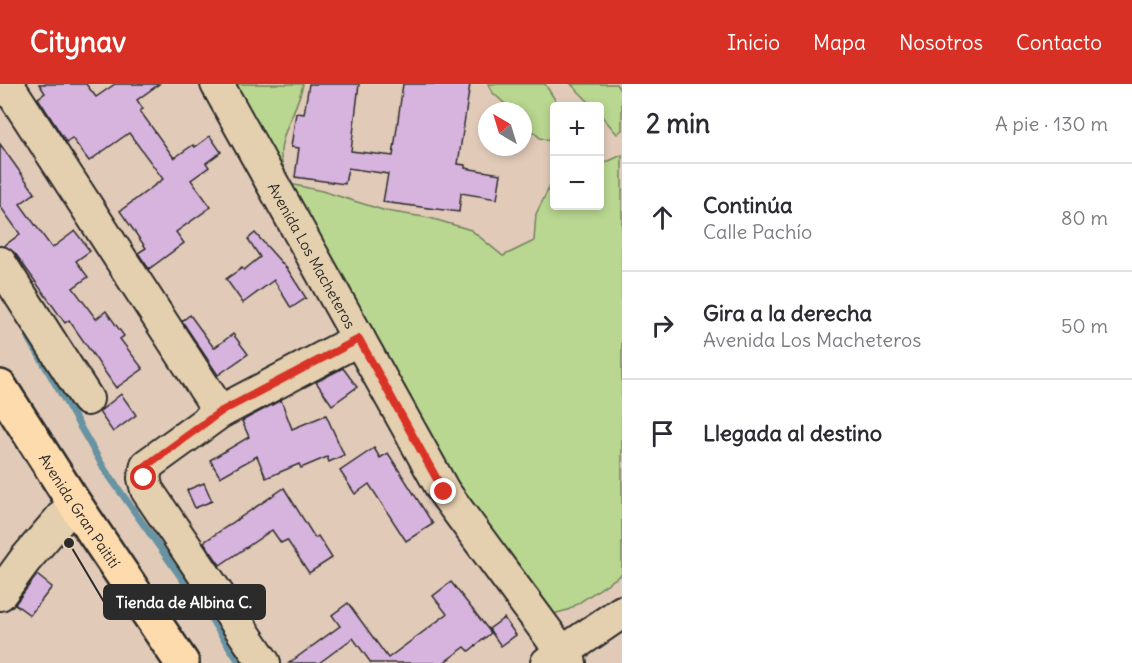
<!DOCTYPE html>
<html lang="es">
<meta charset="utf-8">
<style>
body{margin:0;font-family:Delius,sans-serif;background:#f7f7f7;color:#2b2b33}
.controls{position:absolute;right:18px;top:18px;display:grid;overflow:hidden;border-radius:6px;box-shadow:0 3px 9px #0003}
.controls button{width:54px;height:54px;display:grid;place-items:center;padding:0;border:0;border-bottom:2px solid #e1e1e2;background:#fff;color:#2b2b33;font:30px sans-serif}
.compass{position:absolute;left:478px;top:18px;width:54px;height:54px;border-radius:50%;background:#fff;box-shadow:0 3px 9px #0003;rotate:322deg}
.stop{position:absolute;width:18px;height:18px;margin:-14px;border:4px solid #d93025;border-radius:50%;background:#fff}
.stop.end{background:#d93025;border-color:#fff;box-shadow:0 2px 6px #0008}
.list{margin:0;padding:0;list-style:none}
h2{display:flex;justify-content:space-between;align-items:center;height:78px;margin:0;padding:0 24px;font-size:26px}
h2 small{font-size:20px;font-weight:400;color:#7c7c81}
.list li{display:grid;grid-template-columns:39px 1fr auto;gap:18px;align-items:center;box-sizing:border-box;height:108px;padding:0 24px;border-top:2px solid #e1e1e2}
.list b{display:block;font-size:22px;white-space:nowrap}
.list p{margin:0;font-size:20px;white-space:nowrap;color:#7c7c81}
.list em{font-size:20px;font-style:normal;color:#7c7c81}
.icon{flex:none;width:33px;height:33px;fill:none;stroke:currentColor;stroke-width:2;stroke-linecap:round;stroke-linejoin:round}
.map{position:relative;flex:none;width:622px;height:579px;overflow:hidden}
header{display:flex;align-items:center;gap:36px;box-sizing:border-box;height:84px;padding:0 30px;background:#d93025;color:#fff}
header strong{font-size:28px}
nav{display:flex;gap:33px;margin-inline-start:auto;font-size:21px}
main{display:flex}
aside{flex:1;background:#fff}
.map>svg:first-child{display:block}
.green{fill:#b9d790;stroke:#72815e;stroke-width:1.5}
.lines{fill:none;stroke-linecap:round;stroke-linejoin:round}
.stream{stroke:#6893a2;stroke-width:7}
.building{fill:#d7b4de;stroke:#2b2b2b;stroke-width:1.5}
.minor-casing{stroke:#2b2b2b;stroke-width:36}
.major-casing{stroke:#2b2b2b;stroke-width:38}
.minor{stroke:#e4cfae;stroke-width:32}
.major{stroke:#fedbac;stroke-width:33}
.route{stroke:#d93025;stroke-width:8}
.labels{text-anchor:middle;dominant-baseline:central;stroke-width:6;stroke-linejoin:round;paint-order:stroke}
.street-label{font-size:15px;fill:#2b2b2b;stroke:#e4cfae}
.leader{fill:none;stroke:#2b2b2b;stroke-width:2}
.callout-dot{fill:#2b2b2b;stroke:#e4cfae;stroke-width:2}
.callout{fill:#2b2b2b;stroke:#2b2b2b;stroke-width:2}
.callout-label{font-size:16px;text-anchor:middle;font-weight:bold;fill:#fff}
</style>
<header>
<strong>Citynav</strong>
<nav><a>Inicio</a><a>Mapa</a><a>Nosotros</a><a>Contacto</a></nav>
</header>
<main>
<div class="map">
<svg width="622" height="579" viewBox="0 0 622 579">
<rect width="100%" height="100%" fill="#e1cab8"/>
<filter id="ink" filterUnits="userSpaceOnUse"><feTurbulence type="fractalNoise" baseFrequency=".0167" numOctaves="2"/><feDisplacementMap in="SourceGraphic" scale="12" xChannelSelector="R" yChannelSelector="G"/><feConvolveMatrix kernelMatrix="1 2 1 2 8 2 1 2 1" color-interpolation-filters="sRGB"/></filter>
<g filter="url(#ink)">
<g class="green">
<path d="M231 0H303C299 22 279 51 281 73 282 82 288 92 290 100L322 107 386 127 430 134 471 146 503 172 534 157 536 130 550 102 554 100V122H600V81L622 71V490L568 526 549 531 467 423Z"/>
<path d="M488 0H545L559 22H554V58L540 54 523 37V27H513L493 9Z"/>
<path d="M571 0H616L622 9V46L617 50 600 30V22H593Z"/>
</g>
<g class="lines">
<path class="stream" d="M28 252 105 386 217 544 240 579"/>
</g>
<g class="building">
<path d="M39 0H86L96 13 115 0H159L137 16 143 25 140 27 174 74 193 61 195 63 210 52 221 68 206 79 209 83 191 96 211 123 176 148 184 159 149 185 138 169 146 164 120 127 163 95 129 49 89 77 72 54 66 58 38 14 45 9Z"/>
<path d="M309 0H359L351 67 393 72 403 0H470L458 80 465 81V84L501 90 497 115 461 109 459 128 383 118 388 90 348 84 345 100 295 93 299 64 291 63 296 29 304 30Z"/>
<path d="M0 60 35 109 20 120 52 164 75 147 90 167 76 177 88 193 73 204 96 235 106 227 124 252 120 255 143 285 116 304 69 236 65 239 15 169 4 162 20 150 0 122Z"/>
<path d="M255 149 288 186 306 214 291 224 274 196 243 219 226 195 242 184 244 186 260 173 248 155Z"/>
<path d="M190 231 214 264 233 250 248 270 218 291 182 237Z"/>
<path d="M343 284 357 303 332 321 316 298Z"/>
<path d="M121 310 136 331 113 348 99 328Z"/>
<path d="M281 316 292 345 326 331 344 371 329 378 327 373 301 384 299 380 266 394 257 372 220 393 210 376 249 353 242 337Z"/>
<path d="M374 364 380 374 388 369 433 440 406 457 369 400 355 410 340 387Z"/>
<path d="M204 399 212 417 195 424 187 406Z"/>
<path d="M284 404 315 454 318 452 332 474 309 489 287 456 281 459 272 446 220 481 204 458Z"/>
<path d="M37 491 52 503 30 531 15 520Z"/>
<path d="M451 498 491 549 469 567 465 563 443 579H371L353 554 319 579H289L340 542 332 531 348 519 388 574 447 530 433 512Z"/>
<path d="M504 534 516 551 501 562 489 545Z"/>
</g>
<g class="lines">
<defs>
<g id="minor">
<path d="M7 0 220 328"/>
<path id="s1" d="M217 0 444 408 570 579"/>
<path d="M0 179 87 315"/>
<path d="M0 510 25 476 74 419"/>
<path d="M264 579 147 406 144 394 147 381 220 328 359 255"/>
<path d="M547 579 622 528"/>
</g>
<g id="major">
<path id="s2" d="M0 303 74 419 182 579"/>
</g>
</defs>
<use href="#minor" class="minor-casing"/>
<use href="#major" class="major-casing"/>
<use href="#minor" class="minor"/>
<use href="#major" class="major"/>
</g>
</g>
<g class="lines" filter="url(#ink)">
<path class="route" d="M144 394 147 381 220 328 359 255 444 408"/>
</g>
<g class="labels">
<g class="street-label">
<text stroke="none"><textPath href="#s1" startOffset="196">Avenida Los Macheteros</textPath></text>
<text stroke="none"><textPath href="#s2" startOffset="147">Avenida Gran Paitití</textPath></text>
</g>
</g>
<path class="leader" d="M69 459L104 518"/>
<circle class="callout-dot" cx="69" cy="459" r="6"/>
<rect class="callout" x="104" y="501" width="161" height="34" rx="6"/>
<g class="callout-label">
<text x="184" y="524">Tienda de Albina C.</text>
</g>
</svg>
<div class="controls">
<button>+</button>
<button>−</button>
</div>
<svg class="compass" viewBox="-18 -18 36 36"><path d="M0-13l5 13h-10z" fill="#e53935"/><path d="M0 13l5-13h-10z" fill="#7c7c81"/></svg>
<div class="stop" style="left:144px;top:394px"></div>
<div class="stop end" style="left:444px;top:408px"></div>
</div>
<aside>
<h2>2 min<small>A pie · 130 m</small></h2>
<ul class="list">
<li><svg class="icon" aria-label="ahead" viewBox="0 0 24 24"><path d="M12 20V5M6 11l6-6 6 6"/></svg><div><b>Continúa</b><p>Calle Pachío</p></div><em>80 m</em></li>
<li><svg class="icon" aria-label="right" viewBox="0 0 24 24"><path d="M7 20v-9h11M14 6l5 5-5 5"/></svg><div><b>Gira a la derecha</b><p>Avenida Los Macheteros</p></div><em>50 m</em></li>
<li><svg class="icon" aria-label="arrive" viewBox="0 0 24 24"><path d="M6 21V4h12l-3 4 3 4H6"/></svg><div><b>Llegada al destino</b></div></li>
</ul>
</aside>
</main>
